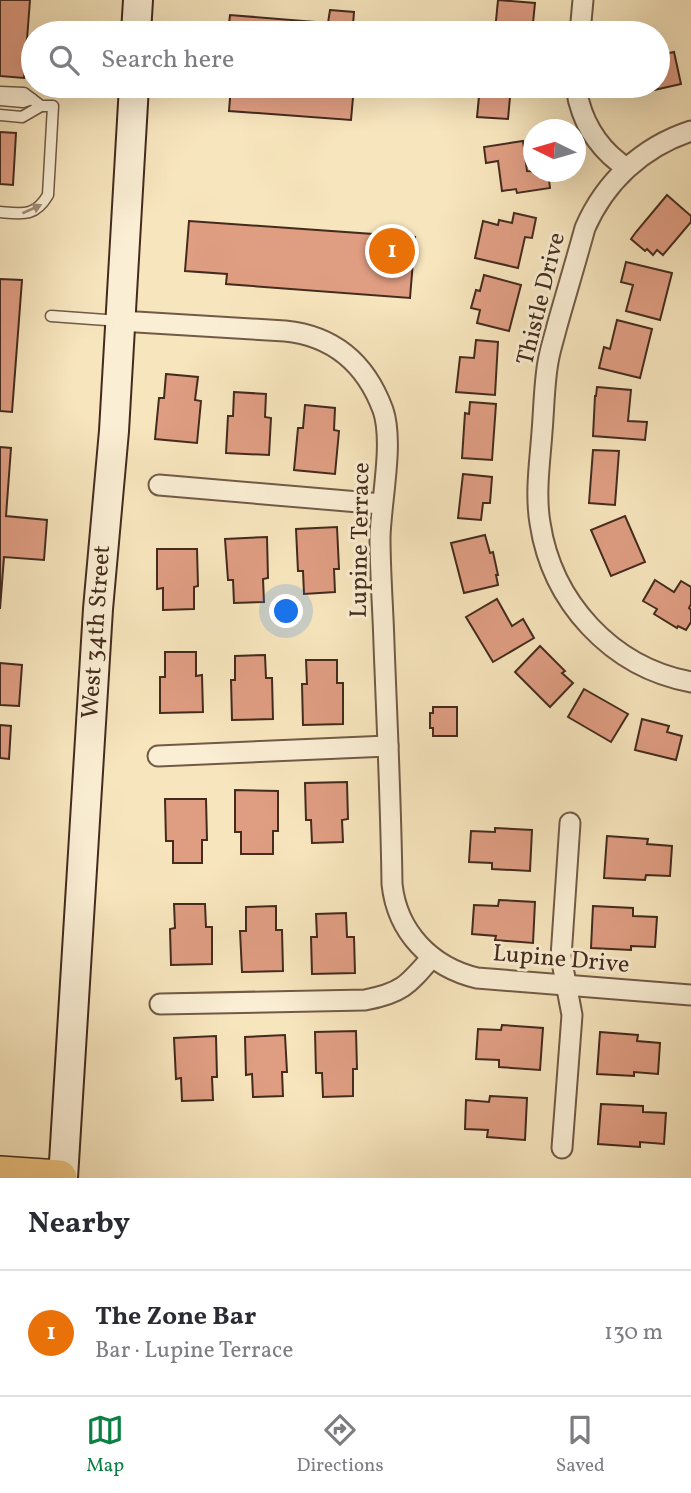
<!DOCTYPE html>
<meta charset="utf-8">
<style>
body{margin:0;font-family:Vollkorn,serif;background:#f2f2f3;color:#2b2b33}
.compass{position:absolute;left:523px;top:119px;width:63px;height:63px;border-radius:50%;background:#fff;box-shadow:0 7px 28px #0002;rotate:275deg}
.you{position:absolute;left:287px;top:612px;width:24px;height:24px;margin:-18px;border:5px solid #fff;border-radius:50%;background:#1a73e8;box-shadow:0 0 0 10px #1a73e833}
.badge{display:grid;place-items:center;width:46px;height:46px;border-radius:50%;background:#0b8043;color:#fff;font-size:23px;font-weight:700}
.pin{position:absolute;translate:-50% -50%;border:4px solid #fff;box-shadow:0 2px 7px #0006}
.list{margin:0;padding:0;list-style:none}
h2{display:flex;justify-content:space-between;align-items:center;height:91px;margin:0;padding:0 28px;font-size:30px}
h2 small{font-size:23px;font-weight:400;color:#7c7c81}
.list li{display:grid;grid-template-columns:46px 1fr auto;gap:21px;align-items:center;box-sizing:border-box;height:126px;padding:0 28px;border-top:2px solid #e1e1e2}
.list b{display:block;font-size:26px;white-space:nowrap}
.list p{margin:0;font-size:23px;white-space:nowrap;color:#7c7c81}
.list em{font-size:23px;font-style:normal;color:#7c7c81}
.icon{flex:none;width:38px;height:38px;fill:none;stroke:currentColor;stroke-width:2;stroke-linecap:round;stroke-linejoin:round}
.map{position:relative;flex:none;width:691px;height:1178px;overflow:hidden}
.search{position:absolute;background:#fff;box-shadow:0 7px 28px #0002;left:21px;right:21px;top:21px;height:77px;display:flex;align-items:center;gap:18px;box-sizing:border-box;padding:0 24px;border-radius:38px;color:#7c7c81;font-size:26px}
.sheet{height:217px;background:#fff}
nav{display:flex;justify-content:space-around;align-items:center;box-sizing:border-box;height:98px;border-top:2px solid #e1e1e2;background:#fff;font-size:19px;color:#7c7c81}
nav a{display:grid;justify-items:center;gap:4px}
nav .on{color:#0b8043}
.map>svg:first-child{display:block}
.building{fill:#df9d82;stroke:#442b1e;stroke-width:2}
.lines{fill:none;stroke-linecap:round;stroke-linejoin:round}
.lane-casing{stroke:#715a46;stroke-width:13}
.street-casing{stroke:#715a46;stroke-width:23}
.secondary-casing{stroke:#442b1e;stroke-width:32}
.highway-casing{stroke:#442b1e;stroke-width:38}
.lane{stroke:#faeed4;stroke-width:10}
.street{stroke:#faeed4;stroke-width:19}
.secondary{stroke:#faeed4;stroke-width:28}
.highway{stroke:#ecc27e;stroke-width:35}
.oneway{fill:#9f8c79}
.labels{text-anchor:middle;dominant-baseline:central;stroke-width:6;stroke-linejoin:round;paint-order:stroke}
.street-label{font-size:24px;fill:#442b1e;stroke:#faeed4}
</style>
<div class="map">
<svg width="691" height="1178" viewBox="0 0 691 1178">
<rect width="100%" height="100%" fill="#f7e5bd"/>
<filter id="stains"><feTurbulence type="fractalNoise" baseFrequency=".00286" numOctaves="4"/><feColorMatrix values="0 0 0 0 .2 0 0 0 0 .09 0 0 0 0 .02 0 0 0 .5 -.17"/></filter>
<radialGradient id="worn" r=".72"><stop offset=".6" stop-color="#630" stop-opacity="0"/><stop offset="1" stop-color="#630" stop-opacity=".3"/></radialGradient>
<g class="building">
<path d="M0 0H30L24 78 0 76Z"/>
<path d="M498 0 535 3 532 33H491V30L495 31Z"/>
<path d="M330 10 354 12 353 25H359L358 33H228L230 15 328 23Z"/>
<path d="M658 45 660 55 674 52 681 84 632 95 630 86H658Z"/>
<path d="M231 86H354L351 120 229 111Z"/>
<path d="M480 86H527V89L507 87 506 97H510L508 119 477 117Z"/>
<path d="M0 132 16 133 13 185 0 184Z"/>
<path d="M523 141 527 171 548 172 550 188 517 193 516 189 502 191 498 161 486 163 484 147Z"/>
<path d="M667 195 691 216V222L663 255 657 250 653 255 647 249 645 251 631 239 636 232Z"/>
<path d="M514 213 536 218 532 238 525 237 518 268 475 258 483 221 498 225 499 220 512 223Z"/>
<path d="M189 221 415 237 410 298 226 284 227 274 185 271Z"/>
<path d="M626 262 672 273 660 320 626 311 633 285 621 282Z"/>
<path d="M484 275 521 285 509 331 477 323 480 310 471 308 476 290 480 291Z"/>
<path d="M0 279 22 280 12 412 0 411Z"/>
<path d="M617 320 652 329 640 378 599 368 604 347 610 349Z"/>
<path d="M476 340 498 342 495 395 456 392 460 357 474 358Z"/>
<path d="M166 374 198 377 195 400 201 401 197 443 155 439 159 398H164Z"/>
<path d="M597 387 631 390 628 421 647 422 645 440 593 436 595 396H596Z"/>
<path d="M234 392 266 394 265 417 271 418 269 455 226 453 228 416H233Z"/>
<path d="M470 402 496 404 492 460 462 458 465 413 469 414Z"/>
<path d="M305 405 335 408 334 430 339 431 335 474 294 470 298 428H303Z"/>
<path d="M0 447 11 448 6 516 47 520 44 560 4 557 0 609Z"/>
<path d="M593 450 619 451 615 505 589 503Z"/>
<path d="M463 474 492 477 490 503H483L481 520 458 518Z"/>
<path d="M625 516 645 562 611 576 591 530Z"/>
<path d="M337 527 339 569H334L335 592 304 594 303 571H298L296 529Z"/>
<path d="M485 535 490 553 493 552 498 575H496L498 585 464 593 451 543Z"/>
<path d="M267 537 268 578 263 579 264 602 234 603 233 580H228L225 539Z"/>
<path d="M157 549H197L198 586 194 587V609L163 610V588L157 589Z"/>
<path d="M655 580 674 592 681 581 691 587V604L689 608 691 610V622L686 630 678 626 677 628 654 614 657 609 643 601Z"/>
<path d="M497 599 512 626 523 619 534 638 493 662 466 617Z"/>
<path d="M540 646 565 671 562 673 573 683 550 707 515 672Z"/>
<path d="M165 652H196V676L202 675 203 712 160 713V677H165Z"/>
<path d="M265 655 266 678H272L273 719 232 720 231 680H235V656Z"/>
<path d="M306 660H337V683H343V724L303 725 302 684H307Z"/>
<path d="M0 663 22 665 19 706 0 705Z"/>
<path d="M584 689 628 714 611 742 568 717Z"/>
<path d="M433 707H457V736H433V728H430V713H433Z"/>
<path d="M642 719 669 726 667 732 682 736 676 760 635 750Z"/>
<path d="M0 725 11 726 9 759 0 758Z"/>
<path d="M347 782 348 819 342 820 343 842 312 843 311 820H306L305 783Z"/>
<path d="M235 790 278 791V831H273V854H241V832H235Z"/>
<path d="M165 799H206L207 840H202V863H173V841H166Z"/>
<path d="M495 828 532 830 530 871 492 869V863L469 862 471 831 495 832Z"/>
<path d="M607 836 648 839 647 844 672 846 670 876 646 875 645 880 604 878Z"/>
<path d="M499 900 535 902 533 943 495 940 496 936 472 934 474 905 498 906Z"/>
<path d="M174 904H205L206 927H212V964L171 965 170 929 175 928Z"/>
<path d="M276 906V930H282L283 971 242 972 240 931H246V907Z"/>
<path d="M593 906 633 908V916L657 917 655 947 631 946V950L591 948Z"/>
<path d="M346 913 347 937H354L355 973 312 974 311 937H317L316 914Z"/>
<path d="M502 1025 543 1028 540 1070 499 1067V1060L476 1059 478 1029 501 1030Z"/>
<path d="M356 1031 357 1069H353V1096L323 1097 322 1073H316L315 1032Z"/>
<path d="M600 1032 638 1035 637 1041 660 1043 658 1074 634 1072V1076L597 1074Z"/>
<path d="M285 1035 287 1072H282L283 1096 253 1097 252 1074 246 1075 245 1037Z"/>
<path d="M216 1036 217 1077H212L213 1100 182 1101 181 1078 176 1079 174 1038Z"/>
<path d="M490 1096 527 1098 525 1140 487 1137 488 1130 465 1129 466 1100 489 1102Z"/>
<path d="M601 1104 643 1106V1112L666 1113 664 1144 640 1142V1147L598 1144Z"/>
</g>
<g class="lines">
<defs>
<g id="lane">
<path d="M0 92 24 93 41 106H53L48 195C35 217 23 214 0 212"/>
<path d="M0 100 23 102 32 99"/>
<path d="M0 115 22 117 41 106"/>
<path d="M51 316 120 321"/>
</g>
<g id="street">
<path d="M580 33 583 0"/>
<path d="M577 86C578 91 577 97 579 102 586 129 603 153 627 168"/>
<path d="M691 131C642 147 605 182 585 228 576 261 566 294 557 326 554 338 550 350 548 362 544 385 544 409 542 432 540 461 535 493 540 523 552 602 611 667 691 682"/>
<path d="M120 321 285 331C334 336 366 364 383 410 394 442 381 501 380 537 380 573 383 608 384 644 387 724 391 804 392 884 397 932 431 967 477 978L691 995"/>
<path d="M159 485 382 504"/>
<path d="M158 756 388 746"/>
<path d="M160 1004 365 1000C402 993 408 985 432 957"/>
<path d="M562 1148 572 1015 561 957 570 823"/>
</g>
<g id="secondary">
<path d="M136 33 138 0"/>
<path d="M63 1178 98 609 114 431 134 86"/>
</g>
<path id="highway" d="M0 1174 59 1178"/>
</defs>
<use href="#lane" class="lane-casing"/>
<use href="#street" class="street-casing"/>
<use href="#secondary" class="secondary-casing"/>
<use href="#highway" class="highway-casing"/>
<use href="#lane" class="lane"/>
<use href="#street" class="street"/>
<use href="#secondary" class="secondary"/>
<use href="#highway" class="highway"/>
</g>
<defs><path id="oneway-solid" d="M-6-.8H1V-3.2L6.5 0L1 3.2V.8H-6Z" transform="scale(1.75)"/></defs>
<use class="oneway" href="#oneway-solid" transform="translate(32 209) rotate(-24)"/>
<g class="labels">
<g class="street-label">
<text transform="translate(542 299) rotate(-76)">Thistle Drive</text>
<text transform="translate(361 540) rotate(-89)">Lupine Terrace</text>
<text transform="translate(97 632) rotate(-86)">West 34th Street</text>
<text transform="translate(561 960) rotate(5)">Lupine Drive</text>
</g>
</g>
<rect width="100%" height="100%" filter="url(#stains)"/>
<rect width="100%" height="100%" fill="url(#worn)"/>
</svg>
<svg class="compass" viewBox="-18 -18 36 36"><path d="M0-13l5 13h-10z" fill="#e53935"/><path d="M0 13l5-13h-10z" fill="#7c7c81"/></svg>
<div class="you"></div>
<div class="pin badge" style="left:392px;top:251px;background:#e8710a">1</div>
<div class="search"><svg class="icon" aria-label="search" viewBox="0 0 24 24"><circle cx="10" cy="10" r="6"/><path d="M15 15l6 6"/></svg>Search here</div>
</div>
<section class="sheet">
<h2>Nearby<small></small></h2>
<ul class="list">
<li><span class="badge" style="background:#e8710a">1</span><div><b>The Zone Bar</b><p>Bar · Lupine Terrace</p></div><em>130 m</em></li>
</ul>
</section>
<nav>
<a class="on"><svg class="icon" aria-label="map" viewBox="0 0 24 24"><path d="M3 6l6-2 6 2 6-2v14l-6 2-6-2-6 2zM9 4v14M15 6v14"/></svg>Map</a>
<a><svg class="icon" aria-label="directions" viewBox="0 0 24 24"><path d="M12 3l9 9-9 9-9-9zM9 14v-3h6M13 9l2 2-2 2"/></svg>Directions</a>
<a><svg class="icon" aria-label="saved" viewBox="0 0 24 24"><path d="M7 4h10v16l-5-4-5 4z"/></svg>Saved</a>
</nav>
